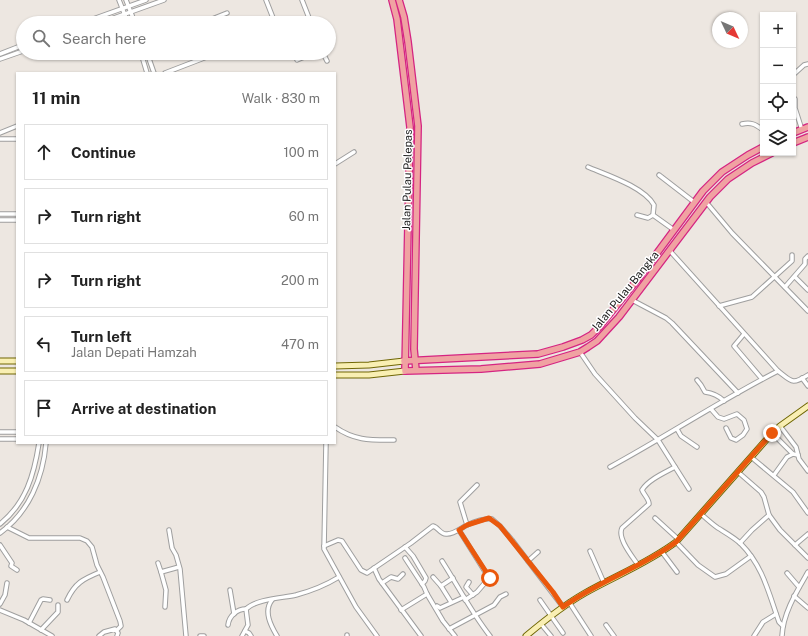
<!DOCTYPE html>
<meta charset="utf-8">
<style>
body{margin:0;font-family:"Public Sans",sans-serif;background:#f6f6f6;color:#222}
.controls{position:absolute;right:12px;top:12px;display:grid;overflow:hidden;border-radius:0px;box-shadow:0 1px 3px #0004}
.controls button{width:36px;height:36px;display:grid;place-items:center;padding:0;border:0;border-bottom:1px solid #e0e0e0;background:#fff;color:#222;font:20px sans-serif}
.compass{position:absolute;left:712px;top:12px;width:36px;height:36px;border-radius:50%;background:#fff;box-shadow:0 1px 3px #0004;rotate:134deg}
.stop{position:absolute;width:12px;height:12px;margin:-9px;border:3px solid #ea580c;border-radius:50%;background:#fff}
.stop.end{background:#ea580c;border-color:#fff;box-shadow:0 1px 4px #0008}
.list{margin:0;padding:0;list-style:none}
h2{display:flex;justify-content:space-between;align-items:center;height:52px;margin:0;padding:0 16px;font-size:17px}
h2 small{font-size:13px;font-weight:400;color:#767676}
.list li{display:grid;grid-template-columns:26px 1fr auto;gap:12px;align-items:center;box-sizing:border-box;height:56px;margin:0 8px 8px;padding:0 8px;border:1px solid #e0e0e0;border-radius:0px}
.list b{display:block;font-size:15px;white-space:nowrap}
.list p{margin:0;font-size:13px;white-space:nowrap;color:#767676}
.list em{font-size:13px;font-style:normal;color:#767676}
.icon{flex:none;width:22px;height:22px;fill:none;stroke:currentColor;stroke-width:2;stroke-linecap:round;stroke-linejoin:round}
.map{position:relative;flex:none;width:808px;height:636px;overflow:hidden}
.search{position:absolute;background:#fff;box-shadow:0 1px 3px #0004;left:16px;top:16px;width:320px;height:44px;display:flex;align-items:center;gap:10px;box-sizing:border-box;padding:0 14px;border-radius:22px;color:#767676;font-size:15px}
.panel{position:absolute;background:#fff;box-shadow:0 1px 3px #0004;left:16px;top:72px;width:320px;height:372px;border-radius:0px}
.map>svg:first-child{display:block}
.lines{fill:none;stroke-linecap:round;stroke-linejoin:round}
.minor-casing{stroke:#9f9f9f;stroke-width:5.5}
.secondary-casing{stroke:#706705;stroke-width:7}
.trunk-casing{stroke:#d52482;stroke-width:8}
.minor{stroke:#fff;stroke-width:3.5}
.secondary{stroke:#f9efb3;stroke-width:5}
.trunk{stroke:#f0a2a2;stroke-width:5.5}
.route{stroke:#ea580c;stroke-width:5}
.labels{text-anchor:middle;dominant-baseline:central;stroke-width:3;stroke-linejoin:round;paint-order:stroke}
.street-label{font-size:11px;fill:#1b1b1b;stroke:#fff}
</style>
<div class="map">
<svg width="808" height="636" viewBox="0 0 808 636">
<rect width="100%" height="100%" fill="#ede7e1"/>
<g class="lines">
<defs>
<g id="minor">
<path d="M119 0 128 23"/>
<path d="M126 0 135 23"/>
<path d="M266 0 275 23"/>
<path d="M302 0 311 23"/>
<path d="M82 23 146 0"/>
<path d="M100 23 164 0"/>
<path d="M202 23 227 13"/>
<path d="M296 23 309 18"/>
<path d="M141 53 147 73"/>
<path d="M147 53 154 73"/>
<path d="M323 53 327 61"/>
<path d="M0 54 23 45"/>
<path d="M0 59 23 51"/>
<path d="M297 60 314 53"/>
<path d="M165 73 217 53"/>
<path d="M793 75 804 65 808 64"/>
<path d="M793 97 795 99V108L802 130"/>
<path d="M742 124C751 122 755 124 763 130"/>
<path d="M0 133 17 126"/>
<path d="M0 139H17"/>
<path d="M335 164 354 152"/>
<path d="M588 167C607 175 644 187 654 205L653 215 674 230"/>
<path d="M659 175 694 202"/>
<path d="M706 202 732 233 808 311"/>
<path d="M0 214H17"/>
<path d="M637 215 648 218 653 215"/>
<path d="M0 220H17"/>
<path d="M670 251 778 371C792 382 792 385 808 375"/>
<path d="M795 277 808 290"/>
<path d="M785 287 805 264V259L808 256"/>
<path d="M632 300 666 318 672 323 738 393"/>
<path d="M719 306 752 297 792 261V255"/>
<path d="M744 334 734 346 762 379"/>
<path d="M580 352 595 374 635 418 658 440 689 489"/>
<path d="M802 378 808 386"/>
<path d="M697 380 701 385 705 392C713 393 718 395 724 401"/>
<path d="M711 409 718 417 724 419 737 414 744 420 747 429 743 435 736 440 731 438 726 428"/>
<path d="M780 426 796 447 799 459 808 471"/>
<path d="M335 427C355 441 371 440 394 440"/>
<path d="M677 429 681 436 697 447"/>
<path d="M0 432H17"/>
<path d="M772 433 793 454 798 455"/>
<path d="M0 439H17"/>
<path d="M326 443 324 549 356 607 377 636"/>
<path d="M751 457 793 492 808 513"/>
<path d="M610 467C667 436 721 400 778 371"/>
<path d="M738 472 761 492 764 497 769 515 780 530 808 558"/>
<path d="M774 475 787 457 793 454"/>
<path d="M701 514C707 519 712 524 718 528 726 533 735 538 741 544 763 566 769 594 779 622L783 626"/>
<path d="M655 518 678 539"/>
<path d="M0 524C26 503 34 475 39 443"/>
<path d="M467 525 460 502 477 485"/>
<path d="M7 527 29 538H80L87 541 92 547 97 565 103 577 120 621 121 626 117 630"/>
<path d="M169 530 172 548 176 555 180 569 186 636"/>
<path d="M459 530 489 578 477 592 465 600"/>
<path d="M0 533C29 512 43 478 46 443"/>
<path d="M676 542 698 565 715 577 726 574 751 556"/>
<path d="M740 543 752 530 769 515"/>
<path d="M0 545 12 563 11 566 17 570"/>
<path d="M795 545 808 534"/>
<path d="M324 546 338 540 342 541 361 570 367 573 411 543 433 526C438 527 440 534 446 534 453 535 461 528 467 525 474 522 484 518 492 519L500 526 512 540 563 607"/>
<path d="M405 547 413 556 426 578 425 581 422 584"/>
<path d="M590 551 604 583"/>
<path d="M662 552 677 572"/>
<path d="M405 558 424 587 427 594 443 621 455 636"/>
<path d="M442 561C458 586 471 612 490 636"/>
<path d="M528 561 538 552"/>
<path d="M158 563 161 572 179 567"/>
<path d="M638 565C632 556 617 538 622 528L649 504C649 499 644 495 642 490 648 480 664 473 675 467"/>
<path d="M374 568 379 579 421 636"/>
<path d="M161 572 166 590 165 607"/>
<path d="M787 573 799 587"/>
<path d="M433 577 441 586"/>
<path d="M469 582 466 587 473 595"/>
<path d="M382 583 391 577 398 579 403 574"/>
<path d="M230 590 234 614"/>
<path d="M794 596 808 608"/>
<path d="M67 600C75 583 83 579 100 572"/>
<path d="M272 600C263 611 271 626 277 636"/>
<path d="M540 600 563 633"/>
<path d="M451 602 441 586 453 578"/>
<path d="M569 602 591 636"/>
<path d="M0 604 5 595 7 583"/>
<path d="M437 606 440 608 464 597"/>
<path d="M0 610 24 620 52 636"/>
<path d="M401 610 427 594"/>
<path d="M29 623 41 600 43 599 50 600"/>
<path d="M541 624 551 636"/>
<path d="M228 625C229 616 237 609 246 609"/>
<path d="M606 625 614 636"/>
<path d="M449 629 494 605 500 597 506 594"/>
<path d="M41 630 58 612V605"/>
<path d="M245 631 249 633 251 636"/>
<path d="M347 635V636"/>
<path d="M99 636 104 632 115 629 118 633 117 636"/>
<path d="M200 636H204"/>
<path d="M242 636 248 625 246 609C256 599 283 598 296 595 311 591 326 585 339 577"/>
<path d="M754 636 763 622 776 614"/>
<path d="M782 636C783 613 797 591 808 572"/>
</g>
<g id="secondary">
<path d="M0 361H17"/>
<path d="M335 366 369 365 404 361"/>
<path d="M0 371H17"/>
<path d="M335 375H369L405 371"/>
<path d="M526 636C545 620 564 605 585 593 615 576 648 563 676 542L767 439 780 426 808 406"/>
</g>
<g id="trunk">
<path d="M392 0 397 19 410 127 405 371 481 369 540 364 580 352 588 347 597 341 619 317 710 197 728 179 752 163 772 153"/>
<path d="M399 0 404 17 408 42 418 126 414 349 416 370"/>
<path d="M793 133 808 127"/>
<path d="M793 143 808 137"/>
<path d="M404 361 538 354 563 347 582 340 591 335 600 326 637 280 703 191 722 172 748 155 763 147"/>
</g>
</defs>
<use href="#minor" class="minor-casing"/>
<use href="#secondary" class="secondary-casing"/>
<use href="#trunk" class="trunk-casing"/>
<use href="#minor" class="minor"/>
<use href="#secondary" class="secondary"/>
<use href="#trunk" class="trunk"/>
</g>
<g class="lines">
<path class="route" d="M490 578 459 530 467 525 489 518 500 526 553 592 563 607C598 581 641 568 676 542L772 433"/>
</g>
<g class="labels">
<g class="street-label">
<text transform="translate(407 180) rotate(-89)">Jalan Pulau Pelepas</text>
<text transform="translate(625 291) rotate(-51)">Jalan Pulau Bangka</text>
</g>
</g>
</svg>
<div class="controls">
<button>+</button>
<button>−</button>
<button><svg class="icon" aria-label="locate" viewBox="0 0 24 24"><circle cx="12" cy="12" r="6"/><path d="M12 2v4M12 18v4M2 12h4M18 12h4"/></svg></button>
<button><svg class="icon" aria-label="layers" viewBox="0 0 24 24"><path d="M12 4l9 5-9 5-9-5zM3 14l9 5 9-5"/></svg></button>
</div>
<svg class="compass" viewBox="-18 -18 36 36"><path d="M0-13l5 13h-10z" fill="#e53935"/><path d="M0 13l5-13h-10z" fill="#767676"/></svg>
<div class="stop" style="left:490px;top:578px"></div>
<div class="stop end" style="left:772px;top:433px"></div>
<div class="search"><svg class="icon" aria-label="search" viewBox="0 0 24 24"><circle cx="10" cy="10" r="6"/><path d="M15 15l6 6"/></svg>Search here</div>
<section class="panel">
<h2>11 min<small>Walk · 830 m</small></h2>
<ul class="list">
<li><svg class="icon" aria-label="ahead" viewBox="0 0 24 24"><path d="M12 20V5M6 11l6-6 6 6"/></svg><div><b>Continue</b></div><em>100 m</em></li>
<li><svg class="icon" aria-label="right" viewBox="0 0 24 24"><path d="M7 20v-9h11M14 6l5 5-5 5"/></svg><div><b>Turn right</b></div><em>60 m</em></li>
<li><svg class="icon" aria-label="right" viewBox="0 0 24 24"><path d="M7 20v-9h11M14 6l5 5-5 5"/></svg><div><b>Turn right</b></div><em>200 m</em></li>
<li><svg class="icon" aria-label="left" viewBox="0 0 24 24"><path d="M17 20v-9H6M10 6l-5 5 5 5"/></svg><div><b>Turn left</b><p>Jalan Depati Hamzah</p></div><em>470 m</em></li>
<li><svg class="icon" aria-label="arrive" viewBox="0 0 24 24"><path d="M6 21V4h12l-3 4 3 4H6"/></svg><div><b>Arrive at destination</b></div></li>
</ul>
</section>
</div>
